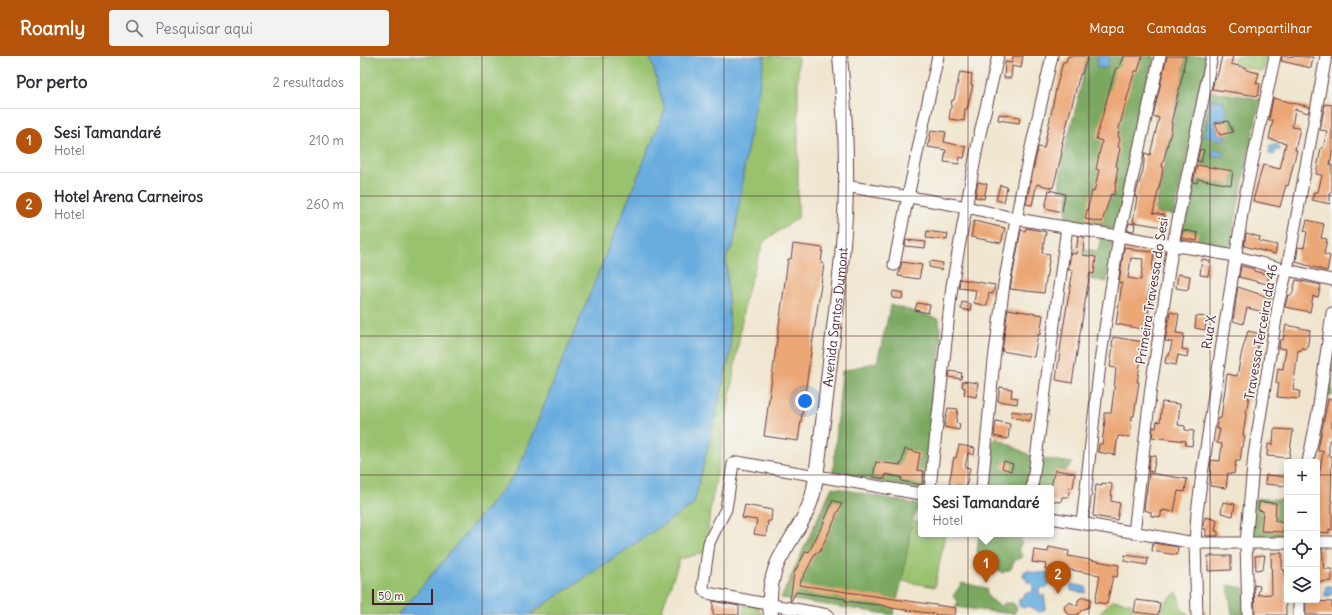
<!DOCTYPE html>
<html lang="pt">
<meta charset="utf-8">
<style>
body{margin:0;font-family:Delius,sans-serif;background:#f2f2f3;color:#2b2b33}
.controls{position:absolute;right:12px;bottom:12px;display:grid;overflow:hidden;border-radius:4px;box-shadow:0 2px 10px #0003}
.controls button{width:36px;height:36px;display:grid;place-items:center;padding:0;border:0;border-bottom:1px solid #e1e1e2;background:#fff;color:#2b2b33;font:20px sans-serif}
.scale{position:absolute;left:12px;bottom:10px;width:61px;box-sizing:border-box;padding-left:4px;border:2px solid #4a1f2b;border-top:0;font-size:11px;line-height:14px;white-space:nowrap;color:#4a1f2b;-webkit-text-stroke:3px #f6f6f2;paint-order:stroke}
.you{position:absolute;left:445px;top:345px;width:14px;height:14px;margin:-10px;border:3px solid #fff;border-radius:50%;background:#1a73e8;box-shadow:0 0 0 6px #1a73e833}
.badge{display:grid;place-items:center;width:26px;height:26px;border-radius:50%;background:#b45309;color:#fff;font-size:13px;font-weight:700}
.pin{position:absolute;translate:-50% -33px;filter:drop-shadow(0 1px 2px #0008)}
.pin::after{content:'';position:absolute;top:21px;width:14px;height:12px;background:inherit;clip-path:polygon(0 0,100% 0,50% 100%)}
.popup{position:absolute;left:558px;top:429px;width:136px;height:52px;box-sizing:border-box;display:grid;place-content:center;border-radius:4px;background:#fff;filter:drop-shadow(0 1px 3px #0005);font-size:13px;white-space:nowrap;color:#7c7c81}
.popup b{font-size:15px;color:#2b2b33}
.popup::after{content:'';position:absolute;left:50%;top:100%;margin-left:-8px;border:8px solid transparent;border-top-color:#fff}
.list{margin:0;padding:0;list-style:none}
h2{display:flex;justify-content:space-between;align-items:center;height:52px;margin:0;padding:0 16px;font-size:17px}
h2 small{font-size:13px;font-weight:400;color:#7c7c81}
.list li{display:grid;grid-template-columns:26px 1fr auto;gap:12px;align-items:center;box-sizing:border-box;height:64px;padding:0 16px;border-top:1px solid #e1e1e2}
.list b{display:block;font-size:15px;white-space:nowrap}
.list p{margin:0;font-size:13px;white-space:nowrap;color:#7c7c81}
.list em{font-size:13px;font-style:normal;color:#7c7c81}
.icon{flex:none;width:22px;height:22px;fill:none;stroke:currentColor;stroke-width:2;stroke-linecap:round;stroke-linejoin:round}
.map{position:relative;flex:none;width:972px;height:559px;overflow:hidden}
header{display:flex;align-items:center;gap:24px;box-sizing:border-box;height:56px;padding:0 20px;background:#b45309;color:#fff}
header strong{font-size:19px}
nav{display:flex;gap:22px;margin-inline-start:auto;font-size:14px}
.search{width:280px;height:36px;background:#f2f2f3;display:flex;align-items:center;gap:10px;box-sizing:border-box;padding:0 14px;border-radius:4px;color:#7c7c81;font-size:15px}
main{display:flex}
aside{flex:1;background:#fff}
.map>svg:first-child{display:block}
.green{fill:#99c26e;stroke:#72704c}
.forest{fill:#7aa861;stroke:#626446}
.water{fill:#69addf;stroke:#5a6685}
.building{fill:#eca776;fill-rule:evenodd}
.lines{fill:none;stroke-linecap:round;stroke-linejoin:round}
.minor-casing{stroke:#633d44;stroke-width:13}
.major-casing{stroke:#633d44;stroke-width:16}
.minor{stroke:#fff;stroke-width:11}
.major{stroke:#fff;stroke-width:14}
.grid{fill:none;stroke:#4a1f2b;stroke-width:1;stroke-opacity:0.55}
.labels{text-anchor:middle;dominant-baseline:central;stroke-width:3.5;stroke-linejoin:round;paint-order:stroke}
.street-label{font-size:13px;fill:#4a1f2b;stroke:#f6f6f2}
</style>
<header>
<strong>Roamly</strong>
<div class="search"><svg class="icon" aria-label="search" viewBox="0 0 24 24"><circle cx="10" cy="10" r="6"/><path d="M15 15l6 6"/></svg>Pesquisar aqui</div>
<nav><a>Mapa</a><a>Camadas</a><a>Compartilhar</a></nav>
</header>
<main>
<aside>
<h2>Por perto<small>2 resultados</small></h2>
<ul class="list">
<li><span class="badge">1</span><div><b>Sesi Tamandaré</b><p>Hotel</p></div><em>210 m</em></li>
<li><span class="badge">2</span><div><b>Hotel Arena Carneiros</b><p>Hotel</p></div><em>260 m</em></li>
</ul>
</aside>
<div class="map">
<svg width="972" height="559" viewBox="0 0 972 559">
<rect width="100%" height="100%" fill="#f6f6f2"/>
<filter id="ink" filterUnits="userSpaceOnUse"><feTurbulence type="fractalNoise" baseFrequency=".025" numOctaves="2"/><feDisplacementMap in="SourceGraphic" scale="8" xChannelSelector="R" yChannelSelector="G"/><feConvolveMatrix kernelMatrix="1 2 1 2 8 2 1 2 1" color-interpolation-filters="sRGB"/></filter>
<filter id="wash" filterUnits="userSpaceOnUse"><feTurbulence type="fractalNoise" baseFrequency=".012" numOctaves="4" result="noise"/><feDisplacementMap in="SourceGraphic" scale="16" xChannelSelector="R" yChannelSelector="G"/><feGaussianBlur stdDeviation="0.9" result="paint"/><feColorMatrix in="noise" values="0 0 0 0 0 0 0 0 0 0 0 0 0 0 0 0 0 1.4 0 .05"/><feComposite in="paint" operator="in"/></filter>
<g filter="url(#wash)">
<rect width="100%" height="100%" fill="#f0e6cf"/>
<g class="green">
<path d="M0 0H290L305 54 157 416 38 559H0Z"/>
<path d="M405 0H438V162L404 185 386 239 360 403 350 454 346 496 320 503 300 559H169L334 448 371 294 366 202 374 186 375 180 385 105Z"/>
<path d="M875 0H907L903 16 874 7Z"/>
<path d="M552 465 561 466V478H585L575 531 542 525Z"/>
<path d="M817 536 822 554 830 559H799L805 546Z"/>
<path d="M752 544 771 547 774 556 794 559 739 558Z"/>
<path d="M384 548 397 549 402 559H383Z"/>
</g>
<g class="forest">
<path d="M727 0H794L756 174 705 165 708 135 699 134 702 104 717 47Z"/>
<path d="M826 0H849L814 159 795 157Z"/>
<path d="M851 35 900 43 869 194 816 184Z"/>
<path d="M741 179 753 183 747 226 729 223 736 201 710 197 714 191 738 195Z"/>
<path d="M531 249 579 263 581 283 566 432H561V434L473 416 482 315 517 306Z"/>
<path d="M972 284V340H965Z"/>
<path d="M637 382 673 401 713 407 688 432H625L629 388Z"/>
<path d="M472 431 560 449 552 465 542 525 533 559 421 542Z"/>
<path d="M892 442 927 444V481L889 482Z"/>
<path d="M619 478H665L664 481 660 484 662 487 658 493 663 501 655 504 651 513 642 517 636 512 633 501 626 504 617 496Z"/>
<path d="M602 527 626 532 628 541 640 550 645 547H653L657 552 654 558 595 551 598 546 593 540Z"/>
<path d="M868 529 885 532V559H872Z"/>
</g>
<g class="water">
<path d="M290 0H405L385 105 375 180 374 186 366 202 371 294 334 448 169 559H38L157 416 305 54Z"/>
<path d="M738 0H749L747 12H736Z"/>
<path d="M852 43 863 45 868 60 861 63V65L855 67 860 79H864L866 81 864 84 846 81 845 78Z"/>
<path d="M910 89H917L920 91V94L915 95V99L909 98Z"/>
<path d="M853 93 864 95 863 100H851Z"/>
<path d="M668 514 675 517 690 516 693 519 692 523 686 533 681 531 679 534 680 540 684 539 686 552 683 555 679 556 668 550 664 552 659 550V543L663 541V538L672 536 673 534 672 527 667 526 666 522 663 521 664 516Z"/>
<path d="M711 528 726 531V537L711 535Z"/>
<path d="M966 530H972V538L969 540H965Z"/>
</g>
<g id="blocks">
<g class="building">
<path d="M653 0H663L661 12 652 10 651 22H644L645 6 652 7Z"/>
<path d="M708 0H728L722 18H720L702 87H703L701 96 702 97 693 132 677 128 672 149 666 148 678 91 684 92 696 33 703 6H706Z"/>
<path d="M764 0H782L778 15H775L772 24 759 72 758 81 760 82 758 91 760 92 756 110 758 111 756 121H757L755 131H756L754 139 751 138 742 166 725 163 732 135 734 136 739 114 736 113 742 85 736 83 755 14 756 12H759L762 3 763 4Z"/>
<path d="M807 0H826L823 13H824L811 67H812L811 76 802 110H803L802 119 793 157 805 159 803 171 773 166 777 141H775L783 114 785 97 790 99 799 62 793 60Z"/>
<path d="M862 0H873L871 8 887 12 886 14 899 17 896 27 900 28 898 40 852 33 855 21H857Z"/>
<path d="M922 0 953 1 951 12 921 5Z"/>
<path d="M600 16 612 18 611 29H613L607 53H605L604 65 589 63 592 44H594Z"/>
<path d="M913 42 950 51 948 57 935 53 932 71 940 72 935 94H937L928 130 926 129 920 151 893 145 903 109 920 113 926 87 909 83 913 64H909Z"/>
<path d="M965 48 972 49V97L970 109H972V136H970V148L952 144 954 136H958L962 119 956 118 961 92H963L967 75 960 74Z"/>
<path d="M639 58 660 61 659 67 638 64Z"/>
<path d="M868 65 873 76 860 79 855 67Z"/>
<path d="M571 74 586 76 584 86 606 91 604 102 600 101 599 108 584 106 586 94 568 91Z"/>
<path d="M840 93 844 94 841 106 837 105Z"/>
<path d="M837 109 873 115 871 129 838 123 837 127 833 126Z"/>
<path d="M618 126 627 128 624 143 615 141Z"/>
<path d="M640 129 647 131 644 146 636 144Z"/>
<path d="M689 134 705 138 702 156 685 152Z"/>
<path d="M947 164 964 168 961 182 967 183 964 198 970 200 967 215 936 206 938 191 944 192 947 176 944 175Z"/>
<path d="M614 165 645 172 641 187 611 181Z"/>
<path d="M769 167 775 168 774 175 767 174Z"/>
<path d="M666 172 686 176 682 197 690 198 684 237 650 233 661 174 665 175Z"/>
<path d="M823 174 838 177 837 185 821 182Z"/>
<path d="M567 175 588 178 587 184 566 182Z"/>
<path d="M886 177 900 181 899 185 917 189 915 198 884 190Z"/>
<path d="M718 180 724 181 723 199 736 201 734 218 730 217 727 234 712 327 696 324 703 273 713 214H708L711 197 716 198Z"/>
<path d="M546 184 566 186 565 192 545 190Z"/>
<path d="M433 188 463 192 461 207 464 208 438 385 404 380 428 203H431Z"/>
<path d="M764 191 772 192V194L794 196 791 223H790L787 243 792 244 790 253H789L787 274 756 268 762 227H759ZM771 202 783 203 781 224 768 222Z"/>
<path d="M842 203 850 205 848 220 840 219Z"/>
<path d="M570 205 583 207 582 214 569 211Z"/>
<path d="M542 206 562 209 559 223 538 220Z"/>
<path d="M881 210 894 213V215L909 219 907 228 879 221Z"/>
<path d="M818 218 830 220 828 234 816 232Z"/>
<path d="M600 223 635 229 633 238 629 237 627 250 614 247 616 234 599 232Z"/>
<path d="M936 224 961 229 958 241 953 240 950 256 925 251 928 239H932Z"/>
<path d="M878 231 911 242 909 248 906 247 904 256 887 252 883 268 873 265Z"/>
<path d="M533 235 543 237 542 243 532 242Z"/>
<path d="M602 246 611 248 610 255 601 253Z"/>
<path d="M557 247 570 249 568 257 555 254Z"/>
<path d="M648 253 683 259 680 279 678 278 674 301 642 295Z"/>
<path d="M810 256 819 258 816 277 824 278 822 293 828 294 827 301 818 299 816 309 805 307 806 300H809L812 286 805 285Z"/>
<path d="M836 260 847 261 845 274 835 272Z"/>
<path d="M926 269 950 274 947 293 941 292V295L938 294 933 334 940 335 939 343 917 341 919 327H916L918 312 923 313 926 293 919 292 920 284H923Z"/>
<path d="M888 275 901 278 894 305 883 379 885 380 883 391H882L880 405H876L874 418 868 417 866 432 850 430 851 404 860 405 862 388 857 387 860 373H857L859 362H861L867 318 877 320 882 295Z"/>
<path d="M753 281 784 286 777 326H779L774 360H772L770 381 758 380 755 399 738 396 739 388H742L745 364H744V357H751L754 334 756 312 750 311 753 290H752Z"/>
<path d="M590 315 602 317 601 323 589 321Z"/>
<path d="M603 325 618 327 616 341 604 339 605 332 602 331Z"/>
<path d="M640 331 652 333 651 341 658 342 657 348 638 345Z"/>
<path d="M968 343H972V384H969V400H972L971 445H972V474L969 473V477L957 476V433L963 395H958L959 389Z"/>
<path d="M802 346 820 348 818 369 825 370V374L834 375 832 390 825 389 826 385 792 381 793 371 796 372 797 365 800 366Z"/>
<path d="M588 352 598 353 596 367 600 368 599 374 584 371Z"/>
<path d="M652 355 672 358 670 365 651 361Z"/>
<path d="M636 365 650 368 648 383 634 380Z"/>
<path d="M914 373 933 374 929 402 907 400 908 388 913 389Z"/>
<path d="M599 389 615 392 614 399 608 397 605 411 610 412 606 431 589 428 594 401 596 402Z"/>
<path d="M545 393 560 397 557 414 564 415 562 429 541 425 542 422 526 418 525 423 513 421 516 406 541 409Z"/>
<path d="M790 399 796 400 793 416 788 415Z"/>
<path d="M644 405 653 408 651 415 642 412Z"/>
<path d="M695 414 715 417 713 432 710 431 708 441H702L701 446 691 445V431Z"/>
<path d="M789 417 827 423 825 436 818 435 814 456 803 454V456L801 455V461L791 460V456L784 454Z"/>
<path d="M906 419 927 421 926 430 905 428Z"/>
<path d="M742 427 752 428 751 445 760 447 757 464 733 460 736 429 742 430Z"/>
<path d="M473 444 482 448 475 461H476L459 497 456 496 439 529 596 552 595 559H576V558L531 552 521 549 500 547 485 545V543L436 536 431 545H430L434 517 446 495 449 496 463 468Z"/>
<path d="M863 446 875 448 873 460 861 457Z"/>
<path d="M899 446 916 447 915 465 924 467 923 476 901 475 903 455 898 454Z"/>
<path d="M385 449 412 454 411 465H408L406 480 394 478 397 464 382 462Z"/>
<path d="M845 461 857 464 855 475H858V480H846V473H843Z"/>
<path d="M793 487 818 491 817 499 792 495Z"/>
<path d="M689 491 709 495 708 500 759 509 757 521 753 520 747 548 735 546 740 519 705 513V516L685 513 686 508 672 506 674 494 688 496Z"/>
<path d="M957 493H962L964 513H972V525L957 526Z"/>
<path d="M911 497H922V514H925L926 559H895L894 529 900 530 898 539 912 538Z"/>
<path d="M765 499 788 502 787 509 764 505Z"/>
<path d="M905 499 903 513 896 514 895 500Z"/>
<path d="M848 500H871V514L848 515Z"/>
<path d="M723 541 731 543 729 551 722 554 717 559H710L706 556 704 551 709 546 718 550V544Z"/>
<path d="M776 544 800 547 798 559 774 556Z"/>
<path d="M946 544H952V545L972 546V559H946Z"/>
<path d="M353 545 379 550V559H353Z"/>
</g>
</g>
</g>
<g filter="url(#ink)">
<use href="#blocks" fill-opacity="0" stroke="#633d44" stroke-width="1"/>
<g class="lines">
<defs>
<g id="minor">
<path d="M486 130 607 151 657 163 842 194 874 200 927 214 972 224"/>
<path d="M534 209C548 139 563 69 578 0"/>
<path d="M948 406 958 356 972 257"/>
<path d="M570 432 592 230 618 86 638 0"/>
<path d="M622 432 634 304 644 228 664 122 692 0"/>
<path d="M672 432 707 171"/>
<path d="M691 462 835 487H927"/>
<path d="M722 467 741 299 759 180 800 0"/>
<path d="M774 477 791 331 813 188 852 0"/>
<path d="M957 486H972"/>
<path d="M939 544V559"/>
<path d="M468 559 347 537 344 534 343 530 349 487 353 478 366 453 373 408 377 406 561 438"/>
<path d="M837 559 835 487 837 457 842 418 884 145 915 0"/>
<path d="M888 559 886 487 894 399 911 293 919 245 927 214 966 0"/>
</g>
<g id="major">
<path id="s1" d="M411 559C408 542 411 522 418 506 430 482 449 460 454 433 462 382 467 331 473 280 480 223 487 166 486 109 486 72 483 36 480 0"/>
</g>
</defs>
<use href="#minor" class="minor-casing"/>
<use href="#major" class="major-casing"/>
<use href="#minor" class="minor"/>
<use href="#major" class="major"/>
</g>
</g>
<path class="grid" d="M122 0V559M243 0V559M364 0V559M486 0V559M608 0V559M729 0V559M850 0V559M0 140H972M0 280H972M0 419H927M957 419H972"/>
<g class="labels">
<g class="street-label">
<text transform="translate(792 235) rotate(-81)">Primeira Travessa do Sesi</text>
<text stroke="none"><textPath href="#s1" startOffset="309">Avenida Santos Dumont</textPath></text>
<text transform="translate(849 276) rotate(-81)">Rua X</text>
<text transform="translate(901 276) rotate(-80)">Travessa Terceira da 46</text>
</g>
</g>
</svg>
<div class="controls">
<button>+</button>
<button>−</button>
<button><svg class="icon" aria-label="locate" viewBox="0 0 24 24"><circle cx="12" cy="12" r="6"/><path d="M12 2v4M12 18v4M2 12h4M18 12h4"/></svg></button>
<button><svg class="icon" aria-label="layers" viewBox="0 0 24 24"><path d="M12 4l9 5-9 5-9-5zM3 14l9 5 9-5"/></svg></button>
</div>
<div class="scale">50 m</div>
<div class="you"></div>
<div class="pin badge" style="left:626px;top:527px">1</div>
<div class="popup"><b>Sesi Tamandaré</b>Hotel</div>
<div class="pin badge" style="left:698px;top:538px">2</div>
</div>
</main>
